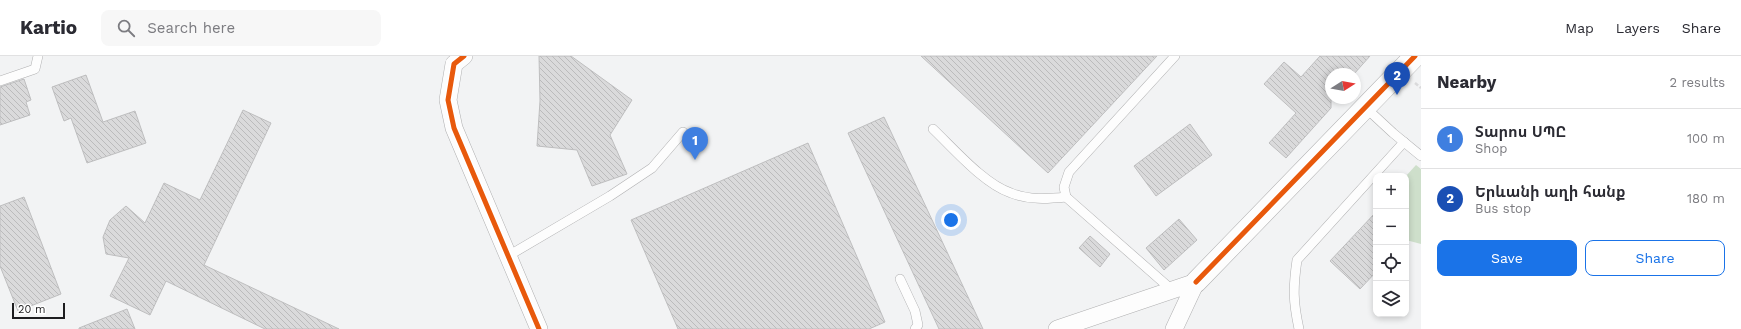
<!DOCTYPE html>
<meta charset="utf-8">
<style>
body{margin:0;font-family:"Work Sans","Noto Sans Armenian",sans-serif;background:#f7f7f7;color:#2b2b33}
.controls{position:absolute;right:12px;bottom:12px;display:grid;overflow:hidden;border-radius:8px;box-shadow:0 2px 6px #0003}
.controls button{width:36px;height:36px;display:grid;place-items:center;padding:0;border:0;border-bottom:1px solid #e1e1e2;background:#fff;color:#2b2b33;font:20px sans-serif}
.compass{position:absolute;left:1325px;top:12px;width:36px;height:36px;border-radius:50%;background:#fff;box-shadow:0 2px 6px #0003;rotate:79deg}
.scale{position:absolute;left:12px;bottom:10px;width:53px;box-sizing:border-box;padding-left:4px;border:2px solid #1d1d1f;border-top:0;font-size:11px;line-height:14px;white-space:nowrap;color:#1d1d1f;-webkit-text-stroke:3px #fff;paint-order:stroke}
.you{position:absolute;left:951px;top:164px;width:14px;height:14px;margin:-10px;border:3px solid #fff;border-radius:50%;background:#1a73e8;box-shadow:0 0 0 6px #1a73e833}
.badge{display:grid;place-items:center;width:26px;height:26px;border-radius:50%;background:#1a73e8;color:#fff;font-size:13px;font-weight:700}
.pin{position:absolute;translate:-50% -33px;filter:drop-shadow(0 1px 2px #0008)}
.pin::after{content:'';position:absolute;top:21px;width:14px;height:12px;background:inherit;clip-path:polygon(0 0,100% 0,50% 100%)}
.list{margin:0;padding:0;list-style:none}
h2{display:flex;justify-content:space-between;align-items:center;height:52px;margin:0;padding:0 16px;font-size:17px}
h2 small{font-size:13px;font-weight:400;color:#7c7c81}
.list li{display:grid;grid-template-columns:26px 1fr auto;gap:12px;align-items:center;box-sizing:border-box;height:60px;padding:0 16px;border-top:1px solid #e1e1e2}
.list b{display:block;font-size:15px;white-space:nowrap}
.list p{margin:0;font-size:13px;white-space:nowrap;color:#7c7c81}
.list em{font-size:13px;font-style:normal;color:#7c7c81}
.actions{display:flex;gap:8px;padding:12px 16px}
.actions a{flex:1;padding:9px 0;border:1px solid #1a73e8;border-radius:8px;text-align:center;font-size:14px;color:#1a73e8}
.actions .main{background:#1a73e8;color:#fff}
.icon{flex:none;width:22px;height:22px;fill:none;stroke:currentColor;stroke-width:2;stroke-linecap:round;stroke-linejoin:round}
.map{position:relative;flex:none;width:1421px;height:273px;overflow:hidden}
header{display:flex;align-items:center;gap:24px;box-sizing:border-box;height:56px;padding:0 20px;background:#fff;border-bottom:1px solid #e1e1e2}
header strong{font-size:19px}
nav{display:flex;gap:22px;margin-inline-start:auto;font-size:14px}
.search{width:280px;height:36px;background:#f7f7f7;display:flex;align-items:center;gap:10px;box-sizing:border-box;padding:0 14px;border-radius:8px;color:#7c7c81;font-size:15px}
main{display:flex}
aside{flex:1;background:#fff}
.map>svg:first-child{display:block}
.grass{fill:#cedfcb}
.building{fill:url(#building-back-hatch);stroke:#bebebf}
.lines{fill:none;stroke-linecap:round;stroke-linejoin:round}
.service-casing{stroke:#afafb0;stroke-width:10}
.minor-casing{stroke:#afafb0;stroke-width:18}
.tertiary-casing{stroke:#afafb0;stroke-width:22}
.path{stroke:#dadadb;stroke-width:2.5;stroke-dasharray:4 2;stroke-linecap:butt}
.service{stroke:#fdfdfd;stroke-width:9}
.minor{stroke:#fdfdfd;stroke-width:17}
.tertiary{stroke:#fdfdfd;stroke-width:21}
.cycleway-casing{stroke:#fff;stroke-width:8}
.cycleway{stroke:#e8590c;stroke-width:5}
</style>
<header>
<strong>Kartio</strong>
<div class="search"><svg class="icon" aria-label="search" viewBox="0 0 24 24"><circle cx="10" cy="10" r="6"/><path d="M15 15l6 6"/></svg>Search here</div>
<nav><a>Map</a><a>Layers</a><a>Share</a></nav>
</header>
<main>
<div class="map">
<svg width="1421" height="273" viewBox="0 0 1421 273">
<defs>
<pattern id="building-back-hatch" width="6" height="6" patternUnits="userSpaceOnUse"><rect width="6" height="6" fill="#dadadb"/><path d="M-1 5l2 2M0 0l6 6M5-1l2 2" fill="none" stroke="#bbbbbc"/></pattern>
</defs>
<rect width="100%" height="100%" fill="#f2f3f4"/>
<path class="grass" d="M1416 109 1421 113V188L1406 184V120Z"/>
<g class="building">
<path d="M539 0H571L632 44 610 79 627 118 592 130 577 94 537 90 540 45Z"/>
<path d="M921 0H1157L1048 117Z"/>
<path d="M1320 0H1370L1354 18H1331V52L1286 102 1269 87 1296 57 1264 28 1284 6 1301 21Z"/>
<path d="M86 19 103 66 135 55 146 87 87 107 71 62 64 65 52 31Z"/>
<path d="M24 23 31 44 26 46 30 59 0 69V31Z"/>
<path d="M243 54 271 67 204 209 339 273H265L166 225 150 259 110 240 129 202 106 198 103 181 110 164 126 150 145 167 164 127 200 144Z"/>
<path d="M884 61 983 273H939L848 77Z"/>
<path d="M1190 68 1212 99 1156 140 1134 110Z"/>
<path d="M808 87 885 266 869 273H678L631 164Z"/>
<path d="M24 141 61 238 18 255 0 210V150Z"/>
<path d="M1376 156V216L1360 233 1330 205Z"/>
<path d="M1179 163 1197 184 1164 214 1146 192Z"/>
<path d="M1090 180 1110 198 1100 211 1079 192Z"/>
<path d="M127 253 135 273H79V272Z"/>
</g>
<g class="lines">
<defs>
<g id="service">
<path d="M0 25 35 13 38 0"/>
<path d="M1366 52 1393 77 1421 100"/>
<path d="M933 73C954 93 984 128 1011 137 1028 144 1047 143 1066 141"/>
<path d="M508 200 610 140 652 112 683 76"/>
<path d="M900 223 915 255 918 269 915 273"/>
<path d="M1172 234 1066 141 1064 131 1069 116 1175 0"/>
<path d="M1299 273C1293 245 1293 232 1297 204L1404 86"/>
</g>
<g id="minor">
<path d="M464 0 454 8 448 44 454 72 539 273"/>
<path d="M1057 273 1196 226 1174 273"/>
</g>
<path id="tertiary" d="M1196 226 1415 0"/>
</defs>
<use href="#service" class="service-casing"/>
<use href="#minor" class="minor-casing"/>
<use href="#tertiary" class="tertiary-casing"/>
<path class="path" d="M1415 27 1421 32"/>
<use href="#service" class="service"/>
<use href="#minor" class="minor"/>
<use href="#tertiary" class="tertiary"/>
<defs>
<g id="cycleway">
<path d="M464 0 454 8 448 44 454 72 539 273"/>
<path d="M1196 226 1415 0"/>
</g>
</defs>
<use href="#cycleway" class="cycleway-casing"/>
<use href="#cycleway" class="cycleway"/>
</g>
</svg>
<div class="controls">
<button>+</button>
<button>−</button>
<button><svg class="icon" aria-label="locate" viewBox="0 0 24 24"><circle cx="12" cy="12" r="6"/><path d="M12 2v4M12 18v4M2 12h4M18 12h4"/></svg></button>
<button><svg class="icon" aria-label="layers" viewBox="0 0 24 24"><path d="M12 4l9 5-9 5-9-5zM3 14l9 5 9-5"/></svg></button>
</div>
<svg class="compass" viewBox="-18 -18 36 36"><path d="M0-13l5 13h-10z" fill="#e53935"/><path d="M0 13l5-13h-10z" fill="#7c7c81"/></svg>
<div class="scale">20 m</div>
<div class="you"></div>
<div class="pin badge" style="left:695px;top:104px;background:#3f7fe0">1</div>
<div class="pin badge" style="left:1397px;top:39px;background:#1a4fb4">2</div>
</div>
<aside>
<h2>Nearby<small>2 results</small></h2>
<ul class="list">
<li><span class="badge" style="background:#3f7fe0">1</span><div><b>Տարոս ՍՊԸ</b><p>Shop</p></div><em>100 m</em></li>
<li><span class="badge" style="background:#1a4fb4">2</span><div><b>Երևանի աղի հանք</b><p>Bus stop</p></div><em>180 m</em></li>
</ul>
<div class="actions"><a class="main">Save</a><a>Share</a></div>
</aside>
</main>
